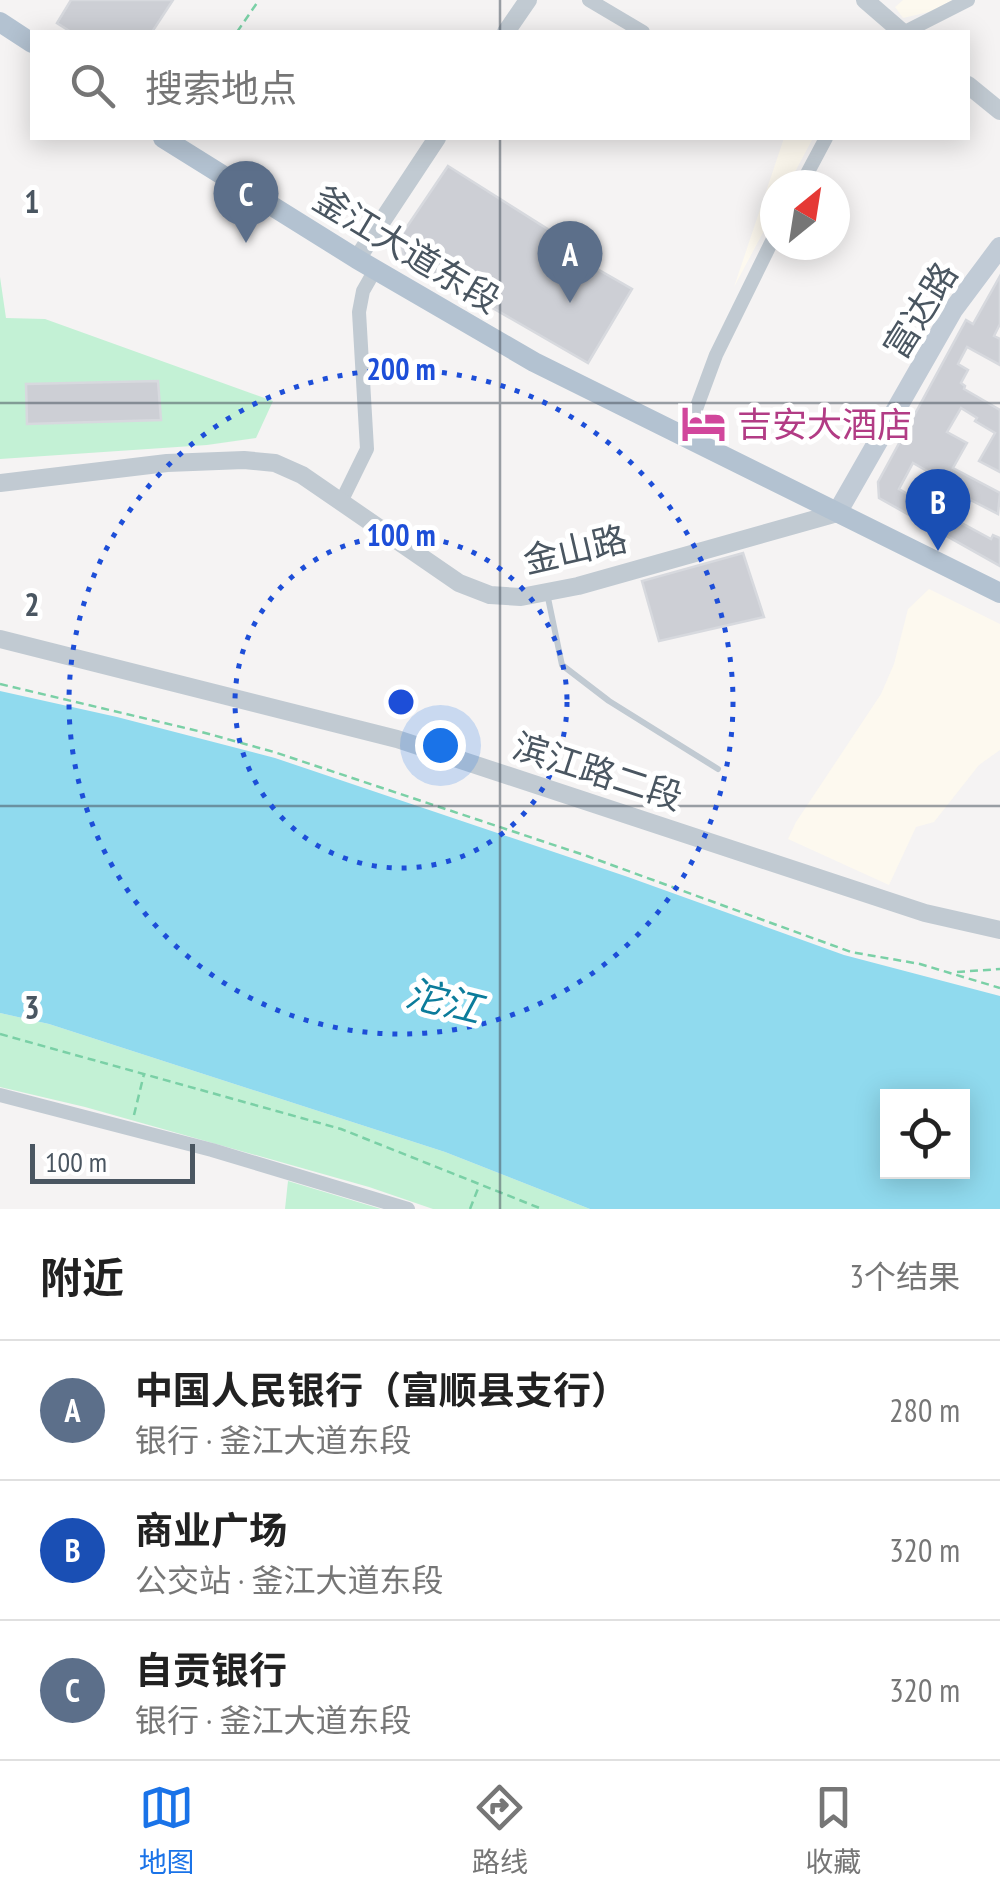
<!DOCTYPE html>
<html lang="zh">
<meta charset="utf-8">
<style>
body{margin:0;font-family:"PT Sans Narrow","Noto Sans SC",sans-serif;background:#f2f2f2;color:#222}
.controls{position:absolute;right:30px;bottom:30px;display:grid;overflow:hidden;border-radius:0px;box-shadow:0 5px 25px #0003}
.controls button{width:90px;height:90px;display:grid;place-items:center;padding:0;border:0;border-bottom:2px solid #e0e0e0;background:#fff;color:#222;font:50px sans-serif}
.compass{position:absolute;left:760px;top:170px;width:90px;height:90px;border-radius:50%;background:#fff;box-shadow:0 5px 25px #0003;rotate:30deg}
.scale{position:absolute;left:30px;bottom:25px;width:165px;box-sizing:border-box;padding-left:10px;border:5px solid #4a5661;border-top:0;font-size:28px;line-height:35px;white-space:nowrap;color:#4a5661;-webkit-text-stroke:8px #fff;paint-order:stroke}
.you{position:absolute;left:440px;top:745px;width:35px;height:35px;margin:-25px;border:8px solid #fff;border-radius:50%;background:#1a73e8;box-shadow:0 0 0 15px #1a73e833}
.badge{display:grid;place-items:center;width:65px;height:65px;border-radius:50%;background:#1a73e8;color:#fff;font-size:32px;font-weight:700}
.pin{position:absolute;translate:-50% -82px;filter:drop-shadow(0 2px 5px #0008)}
.pin::after{content:'';position:absolute;top:52px;width:35px;height:30px;background:inherit;clip-path:polygon(0 0,100% 0,50% 100%)}
.list{margin:0;padding:0;list-style:none}
h2{display:flex;justify-content:space-between;align-items:center;height:130px;margin:0;padding:0 40px;font-size:42px}
h2 small{font-size:32px;font-weight:400;color:#767676}
.list li{display:grid;grid-template-columns:65px 1fr auto;gap:30px;align-items:center;box-sizing:border-box;height:140px;padding:0 40px;border-top:2px solid #e0e0e0}
.list b{display:block;font-size:38px;white-space:nowrap}
.list p{margin:0;font-size:32px;white-space:nowrap;color:#767676}
.list em{font-size:32px;font-style:normal;color:#767676}
.icon{flex:none;width:55px;height:55px;fill:none;stroke:currentColor;stroke-width:2;stroke-linecap:round;stroke-linejoin:round}
.map{position:relative;flex:none;width:1000px;height:1209px;overflow:hidden}
.search{position:absolute;background:#fff;box-shadow:0 5px 25px #0003;left:30px;right:30px;top:30px;height:110px;display:flex;align-items:center;gap:25px;box-sizing:border-box;padding:0 35px;border-radius:0px;color:#767676;font-size:38px}
.sheet{height:550px;background:#fff}
nav{display:flex;justify-content:space-around;align-items:center;box-sizing:border-box;height:140px;border-top:2px solid #e0e0e0;background:#fff;font-size:28px;color:#767676}
nav a{display:grid;justify-items:center;gap:5px}
nav .on{color:#1a73e8}
.map>svg:first-child{display:block}
.commercial{fill:#fdf9ef}
.green{fill:#c3f1d5}
.water{fill:#90daee;fill-rule:evenodd}
.building{fill:#cdcfd5;stroke:#d7d9de;stroke-width:2.5}
.lines{fill:none;stroke-linecap:round;stroke-linejoin:round}
.path{stroke:#7ad0a6;stroke-width:2.5;stroke-dasharray:8 5;stroke-linecap:butt}
.service{stroke:#c1cad2;stroke-width:6}
.minor{stroke:#c1cad2;stroke-width:14}
.tertiary{stroke:#c1cad2;stroke-width:18}
.secondary{stroke:#c1cbd6;stroke-width:20}
.primary{stroke:#b3c2d1;stroke-width:20}
.grid{fill:none;stroke:#4a5661;stroke-width:2.5;stroke-opacity:0.55}
.ring{fill:none;stroke:#1d4ed8;stroke-width:5;stroke-dasharray:5 10}
.labels{text-anchor:middle;dominant-baseline:central;stroke-width:10;stroke-linejoin:round;paint-order:stroke}
.street-label{font-size:35px;fill:#4a5661;stroke:#fff}
.hotel-label{font-size:35px;fill:#b23c85;stroke:#fff;text-anchor:start}
.water-label{font-size:38px;font-style:italic;fill:#0c7c9b;stroke:#fff}
.grid-label{font-size:32px;text-anchor:middle;font-weight:bold;fill:#4a5661;stroke:#fff;stroke-width:10;stroke-linejoin:round;paint-order:stroke}
.centre{fill:#1d4ed8;stroke:#fff;stroke-width:5}
.ring-label{font-size:30px;text-anchor:middle;font-weight:bold;fill:#1d4ed8;stroke:#fff;stroke-width:10;stroke-linejoin:round;paint-order:stroke}
</style>
<div class="map">
<svg width="1000" height="1209" viewBox="0 0 1000 1209">
<rect width="100%" height="100%" fill="#f5f3f3"/>
<g class="commercial">
<path d="M903 0H952L933 11 903 18 895 7Z"/>
<path d="M784 138H813L788 185H775V210L734 287Z"/>
<path d="M929 589 1000 624V750L979 765 934 822 916 827 889 885 788 839 796 822 881 694 894 664 908 609Z"/>
</g>
<g class="green">
<path d="M0 277 6 318 45 319 273 401 256 438 207 445 0 459Z"/>
<path d="M0 1013 49 1024 445 1152 590 1209H433L369 1187 85 1107 0 1087Z"/>
<path d="M288 1181 381 1209H285Z"/>
</g>
<path class="water" d="M0 691 117 717 275 758 628 877 844 955 1000 996V1209H590L445 1152 49 1024 0 1013ZM888 1096H962V1172H888Z"/>
<g class="building">
<path d="M71 0H173L152 32H71L57 23Z"/>
<path d="M448 166 557 235 552 243 632 289 588 363 404 257 400 237Z"/>
<path d="M1000 276V324L994 336 1000 339V365L967 347 958 364 968 370 961 383 965 386 964 389 1000 410V472L979 461 995 433 975 421 977 418 961 408 947 432 967 443 953 468 1000 493 998 514 951 490 953 486 913 463 899 489 918 500 920 496 936 505 934 508 991 539 993 535 1000 538V566L879 498 878 482 966 320 973 324Z"/>
<path d="M158 381 161 420 27 424 26 384Z"/>
<path d="M743 553 764 617 659 641 642 581Z"/>
</g>
<g class="lines">
<g class="path">
<path d="M237 32 259 0"/>
<path d="M0 684 198 731 274 752 587 856 851 952 920 964 1000 988"/>
<path d="M957 972 1000 969"/>
<path d="M0 1034 341 1129 542 1209"/>
<path d="M134 1115 144 1074"/>
<path d="M470 1209 479 1186"/>
</g>
<path class="service" d="M547 593 562 665 609 701 718 769"/>
<g class="minor">
<path d="M589 0 643 32"/>
<path d="M905 32 968 0"/>
<path d="M801 185 826 138"/>
<path d="M689 428 716 355 775 235"/>
<path d="M341 502 367 449 359 312 363 291 375 270"/>
<path d="M0 1095 212 1150 408 1209"/>
</g>
<g class="tertiary">
<path d="M865 0 902 32"/>
<path d="M506 32 528 0"/>
<path d="M968 85 1000 111"/>
<path d="M357 259 437 138"/>
<path d="M0 483 167 463 244 460 275 463 302 475 459 583 490 595 521 597 578 586 837 513"/>
<path d="M0 639 397 739 925 913 1000 930"/>
</g>
<path class="secondary" d="M837 513 953 310 1000 247"/>
<g class="primary">
<path d="M0 22 32 43"/>
<path d="M163 138 357 259 534 362 1000 593"/>
</g>
</g>
<path class="grid" d="M500 0V32M500 138V1209M0 403H1000M0 806H1000"/>
<g class="ring">
<circle cx="401" cy="702" r="166"/>
<circle cx="401" cy="702" r="332"/>
</g>
<defs>
<symbol id="hotel-bare" viewBox="-9 -9 18 18"><path d="M-6-4.5h1.5V1H6V5H4.5V3h-9V5H-6ZM-4 0a1.8 1.8 0 1 1 3.6 0ZM.5 0V-2.5h3Q6-2.5 6 0Z" fill="#d1479c" stroke="#fff" stroke-width="2.5" paint-order="stroke"/></symbol>
</defs>
<g fill-rule="evenodd">
<use href="#hotel-bare" x="672" y="392" width="63" height="63"/>
</g>
<g class="labels">
<g class="street-label">
<text transform="translate(407 249) rotate(31)">釜江大道东段</text>
<text transform="translate(920 310) rotate(-58)">富达路</text>
<text transform="translate(575 549) rotate(-13)">金山路</text>
<text transform="translate(598 771) rotate(18)">滨江路二段</text>
</g>
<g class="hotel-label">
<text x="737" y="424">吉安大酒店</text>
</g>
<g class="water-label">
<text transform="translate(444 1000) rotate(14)">沱江</text>
</g>
</g>
<g class="grid-label">
<text x="32" y="213">1</text>
<text x="32" y="616">2</text>
<text x="32" y="1019">3</text>
</g>
<circle cx="401" cy="702" r="15" class="centre"/>
<g class="ring-label">
<text x="401" y="380">200 m</text>
<text x="401" y="546">100 m</text>
</g>
</svg>
<div class="controls">
<button><svg class="icon" aria-label="locate" viewBox="0 0 24 24"><circle cx="12" cy="12" r="6"/><path d="M12 2v4M12 18v4M2 12h4M18 12h4"/></svg></button>
</div>
<svg class="compass" viewBox="-18 -18 36 36"><path d="M0-13l5 13h-10z" fill="#e53935"/><path d="M0 13l5-13h-10z" fill="#767676"/></svg>
<div class="scale">100 m</div>
<div class="you"></div>
<div class="pin badge" style="left:570px;top:303px;background:#5c6f8a">A</div>
<div class="pin badge" style="left:938px;top:551px;background:#1a4fb4">B</div>
<div class="pin badge" style="left:246px;top:243px;background:#5c6f8a">C</div>
<div class="search"><svg class="icon" aria-label="search" viewBox="0 0 24 24"><circle cx="10" cy="10" r="6"/><path d="M15 15l6 6"/></svg>搜索地点</div>
</div>
<section class="sheet">
<h2>附近<small>3个结果</small></h2>
<ul class="list">
<li><span class="badge" style="background:#5c6f8a">A</span><div><b>中国人民银行（富顺县支行）</b><p>银行 · 釜江大道东段</p></div><em>280 m</em></li>
<li><span class="badge" style="background:#1a4fb4">B</span><div><b>商业广场</b><p>公交站 · 釜江大道东段</p></div><em>320 m</em></li>
<li><span class="badge" style="background:#5c6f8a">C</span><div><b>自贡银行</b><p>银行 · 釜江大道东段</p></div><em>320 m</em></li>
</ul>
</section>
<nav>
<a class="on"><svg class="icon" aria-label="map" viewBox="0 0 24 24"><path d="M3 6l6-2 6 2 6-2v14l-6 2-6-2-6 2zM9 4v14M15 6v14"/></svg>地图</a>
<a><svg class="icon" aria-label="directions" viewBox="0 0 24 24"><path d="M12 3l9 9-9 9-9-9zM9 14v-3h6M13 9l2 2-2 2"/></svg>路线</a>
<a><svg class="icon" aria-label="saved" viewBox="0 0 24 24"><path d="M7 4h10v16l-5-4-5 4z"/></svg>收藏</a>
</nav>
